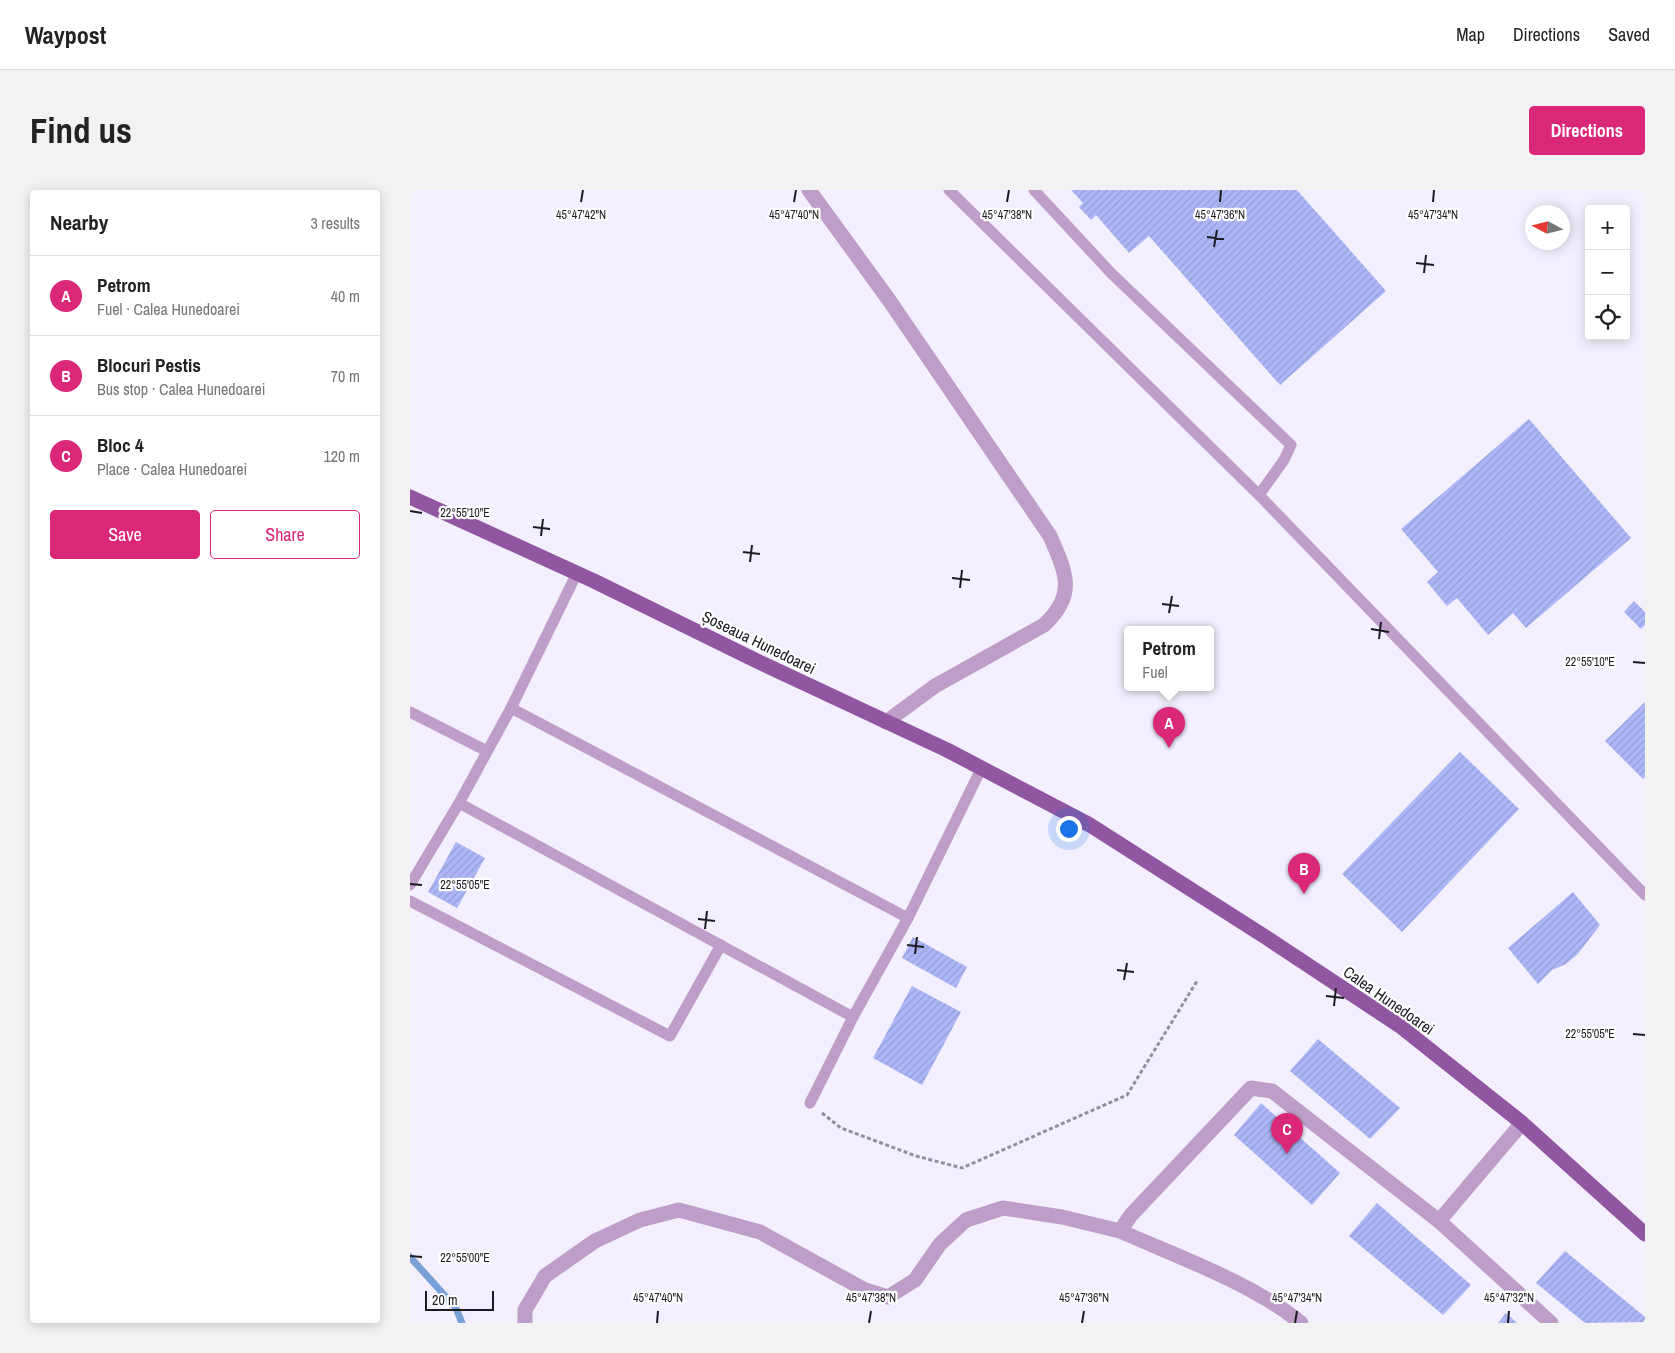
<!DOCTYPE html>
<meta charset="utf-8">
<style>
body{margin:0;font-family:"Archivo Narrow",sans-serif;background:#f2f2f2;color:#222}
.controls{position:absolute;right:15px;top:15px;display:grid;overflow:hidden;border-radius:5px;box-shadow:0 2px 12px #0003}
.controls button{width:45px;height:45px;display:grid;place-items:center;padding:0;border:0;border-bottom:1px solid #e0e0e0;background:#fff;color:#222;font:25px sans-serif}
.compass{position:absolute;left:1115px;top:15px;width:45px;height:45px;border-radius:50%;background:#fff;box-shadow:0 2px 12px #0003;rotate:277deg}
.scale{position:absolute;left:15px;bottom:12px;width:69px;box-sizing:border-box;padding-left:5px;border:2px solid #1d1b22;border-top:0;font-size:14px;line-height:18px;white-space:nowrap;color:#1d1b22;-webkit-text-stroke:4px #fff;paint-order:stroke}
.you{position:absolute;left:658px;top:638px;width:18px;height:18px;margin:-12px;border:4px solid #fff;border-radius:50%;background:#1a73e8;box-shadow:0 0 0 8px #1a73e833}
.badge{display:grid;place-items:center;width:32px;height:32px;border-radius:50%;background:#db2777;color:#fff;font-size:16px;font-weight:700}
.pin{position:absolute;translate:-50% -41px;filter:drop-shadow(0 1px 2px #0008)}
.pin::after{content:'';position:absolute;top:26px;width:18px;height:15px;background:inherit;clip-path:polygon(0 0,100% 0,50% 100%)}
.popup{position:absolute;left:714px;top:436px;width:90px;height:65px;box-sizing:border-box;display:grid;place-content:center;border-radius:5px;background:#fff;filter:drop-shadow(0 1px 4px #0005);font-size:16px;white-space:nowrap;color:#767676}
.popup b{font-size:19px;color:#222}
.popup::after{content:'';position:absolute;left:50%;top:100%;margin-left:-10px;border:10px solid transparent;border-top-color:#fff}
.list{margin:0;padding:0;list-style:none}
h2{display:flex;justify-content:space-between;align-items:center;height:65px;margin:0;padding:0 20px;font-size:21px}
h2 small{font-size:16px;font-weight:400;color:#767676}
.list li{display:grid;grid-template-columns:32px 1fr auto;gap:15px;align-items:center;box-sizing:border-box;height:80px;padding:0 20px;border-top:1px solid #e0e0e0}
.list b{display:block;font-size:19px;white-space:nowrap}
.list p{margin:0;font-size:16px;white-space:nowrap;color:#767676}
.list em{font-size:16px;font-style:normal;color:#767676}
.actions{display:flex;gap:10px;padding:15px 20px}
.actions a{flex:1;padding:11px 0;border:1px solid #db2777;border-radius:5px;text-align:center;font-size:18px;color:#db2777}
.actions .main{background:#db2777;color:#fff}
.icon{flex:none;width:28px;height:28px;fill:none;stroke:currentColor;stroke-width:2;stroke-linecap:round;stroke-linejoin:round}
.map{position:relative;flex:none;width:1235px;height:1133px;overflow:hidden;border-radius:5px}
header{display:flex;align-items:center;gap:30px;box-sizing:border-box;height:70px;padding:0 25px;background:#fff;border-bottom:1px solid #e0e0e0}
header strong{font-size:24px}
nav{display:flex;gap:28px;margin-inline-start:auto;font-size:18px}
.intro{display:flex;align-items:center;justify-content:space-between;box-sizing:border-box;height:120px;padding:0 30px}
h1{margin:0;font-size:35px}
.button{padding:12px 22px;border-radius:5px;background:#db2777;color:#fff;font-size:18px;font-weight:700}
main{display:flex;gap:30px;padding:0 30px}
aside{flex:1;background:#fff;border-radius:5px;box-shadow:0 2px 12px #0003}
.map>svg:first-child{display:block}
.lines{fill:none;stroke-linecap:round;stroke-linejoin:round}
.stream{stroke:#79a1d7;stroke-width:7}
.building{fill:url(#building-hatch)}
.path{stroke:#93909c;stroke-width:3;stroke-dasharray:4 2.5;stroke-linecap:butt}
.lane{stroke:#be9ec8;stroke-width:11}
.street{stroke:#be9ec8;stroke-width:15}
.primary{stroke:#9156a1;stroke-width:15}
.ticks{fill:none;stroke:#1d1b22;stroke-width:2}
.labels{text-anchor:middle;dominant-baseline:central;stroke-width:4.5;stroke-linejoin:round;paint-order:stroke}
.street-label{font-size:16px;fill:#1d1b22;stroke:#fff}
.ticks-label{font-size:12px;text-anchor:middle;fill:#1d1b22;stroke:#fff;stroke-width:4.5;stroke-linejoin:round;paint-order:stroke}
</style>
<header>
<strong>Waypost</strong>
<nav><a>Map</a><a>Directions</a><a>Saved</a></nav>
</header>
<div class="intro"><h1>Find us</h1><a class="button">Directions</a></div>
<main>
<aside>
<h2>Nearby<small>3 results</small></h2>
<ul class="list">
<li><span class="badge">A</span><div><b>Petrom</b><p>Fuel · Calea Hunedoarei</p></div><em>40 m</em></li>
<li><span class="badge">B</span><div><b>Blocuri Pestis</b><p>Bus stop · Calea Hunedoarei</p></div><em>70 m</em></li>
<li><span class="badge">C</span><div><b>Bloc 4</b><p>Place · Calea Hunedoarei</p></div><em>120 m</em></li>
</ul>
<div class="actions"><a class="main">Save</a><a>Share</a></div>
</aside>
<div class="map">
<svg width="1235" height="1133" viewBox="0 0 1235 1133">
<defs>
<pattern id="building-hatch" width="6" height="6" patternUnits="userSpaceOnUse" patternTransform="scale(1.25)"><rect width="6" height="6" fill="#adb7f8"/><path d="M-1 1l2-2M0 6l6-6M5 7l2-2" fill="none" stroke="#949dd4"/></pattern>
</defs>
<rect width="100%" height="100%" fill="#f3effe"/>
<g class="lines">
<path class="stream" d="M0 1067 46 1118 52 1133"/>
</g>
<g class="building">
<path d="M661 0H887L976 101 870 195 739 46 719 63 686 25 681 30 669 17 673 13Z"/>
<path d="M1119 229 1221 348 1116 438 1103 423 1078 445 1047 408 1037 416 1017 392 1028 382 991 339Z"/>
<path d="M1224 411 1235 422V435L1231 439 1214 422Z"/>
<path d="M1235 512V587L1233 589 1195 551Z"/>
<path d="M1050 562 1109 619 992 742 932 684Z"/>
<path d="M46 652 75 668 47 718 18 702Z"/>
<path d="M1163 702 1190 735 1168 764 1156 774 1142 780 1128 794 1098 758Z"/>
<path d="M503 747 557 777 546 798 492 768Z"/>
<path d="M502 796 551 822 512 895 463 868Z"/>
<path d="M908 849 990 918 960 949 880 881Z"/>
<path d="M851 913 930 983 902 1015 824 945Z"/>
<path d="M967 1013 1061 1095 1033 1125 939 1046Z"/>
<path d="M1155 1061 1235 1127V1132L1175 1133 1126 1093Z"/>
<path d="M1096 1123 1107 1133H1088Z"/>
</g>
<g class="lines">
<path class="path" d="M412 923 431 938 506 966 552 978 717 905 787 791"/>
<g class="lane">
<path d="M539 0 849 305 1235 705"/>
<path d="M624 0 701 83 881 255 874 270 849 305"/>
<path d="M101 518 167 383"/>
<path d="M0 522 77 561"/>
<path d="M0 695 49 613"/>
<path d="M0 711 260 846 311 755"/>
<path d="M443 827 49 613 101 518 498 728"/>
<path d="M400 913 443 827 498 728 572 577"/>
</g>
<g class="street">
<path d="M399 0 479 110 640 346C656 383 667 404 634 435L525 496 476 532"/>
<path d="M1029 1031 1141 1133"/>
<path d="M710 1041C768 1067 842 1093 891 1133"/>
<path d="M115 1133V1120L135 1086 185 1051 230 1030 269 1020 350 1042 455 1100 478 1107 505 1090 530 1054 556 1030 593 1018 652 1027 710 1041 721 1025 841 898 862 901 1029 1031 1112 933"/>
</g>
<path class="primary" d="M0 307 184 391 349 472 537 560 680 635 857 748 990 836 1112 933 1235 1044"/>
</g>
<path class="ticks" d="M171 12 173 0M384 12 386 0M597 12 599 0M810 12 811 0M1023 12 1024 0M797 47 814 49M804 57 807 40M1006 73 1024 75M1014 83 1016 65M0 321 12 323M123 337 140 339M131 346 133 329M333 362 350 364M340 372 342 355M542 388 560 390M550 398 552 380M752 414 769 416M759 423 762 406M961 439 979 442M969 449 971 432M1223 472 1235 473M0 694 12 695M288 729 305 731M295 739 297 721M497 755 514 757M505 764 507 747M707 780 724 782M714 790 717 773M916 806 934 808M924 816 926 798M1223 844 1235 845M0 1066 12 1067M247 1133 248 1121M459 1133 461 1121M672 1133 674 1121M885 1133 887 1121M1098 1133 1099 1121"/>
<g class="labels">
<g class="street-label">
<text transform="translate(349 452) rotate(26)">Șoseaua Hunedoarei</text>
<text transform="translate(979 810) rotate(35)">Calea Hunedoarei</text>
</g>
</g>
<g class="ticks-label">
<text x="171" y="29">45°47'42"N</text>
<text x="384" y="29">45°47'40"N</text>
<text x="597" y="29">45°47'38"N</text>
<text x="810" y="29">45°47'36"N</text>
<text x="1023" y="29">45°47'34"N</text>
<text x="55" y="327">22°55'10"E</text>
<text x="1180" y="476">22°55'10"E</text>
<text x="55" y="699">22°55'05"E</text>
<text x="1180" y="848">22°55'05"E</text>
<text x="55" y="1072">22°55'00"E</text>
<text x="248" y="1112">45°47'40"N</text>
<text x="461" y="1112">45°47'38"N</text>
<text x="674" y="1112">45°47'36"N</text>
<text x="887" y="1112">45°47'34"N</text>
<text x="1099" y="1112">45°47'32"N</text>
</g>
</svg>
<div class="controls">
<button>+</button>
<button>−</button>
<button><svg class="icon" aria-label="locate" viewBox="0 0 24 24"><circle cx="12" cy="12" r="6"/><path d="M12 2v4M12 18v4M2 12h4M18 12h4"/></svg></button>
</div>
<svg class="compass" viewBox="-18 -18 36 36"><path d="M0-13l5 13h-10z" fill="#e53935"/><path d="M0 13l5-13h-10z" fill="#767676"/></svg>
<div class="scale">20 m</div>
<div class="you"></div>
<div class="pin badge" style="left:759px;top:558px">A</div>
<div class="popup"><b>Petrom</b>Fuel</div>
<div class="pin badge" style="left:894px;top:704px">B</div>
<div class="pin badge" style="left:877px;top:964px">C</div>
</div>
</main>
